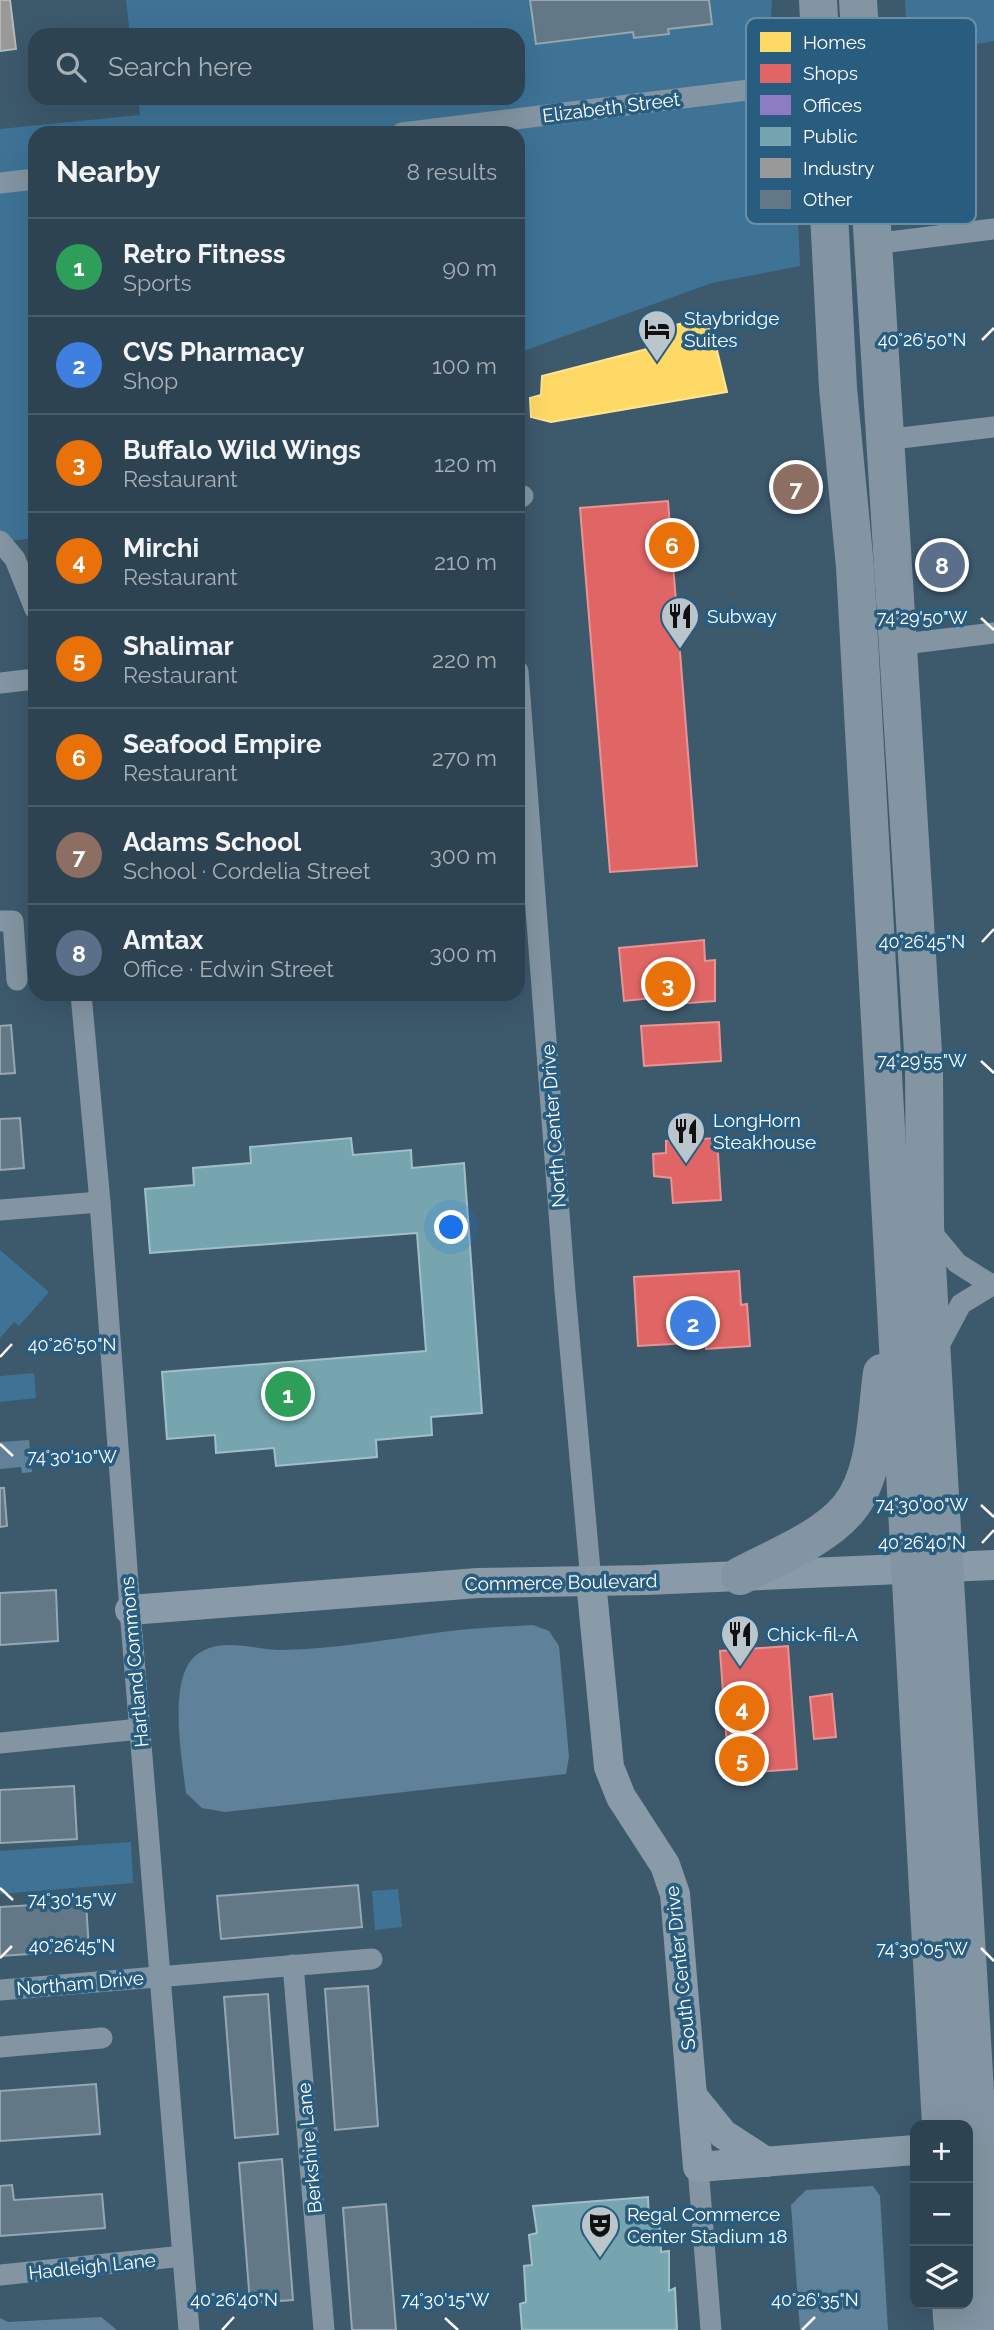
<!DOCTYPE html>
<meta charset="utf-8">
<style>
body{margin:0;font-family:Raleway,sans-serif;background:#3a4e5b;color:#f1f3f6}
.controls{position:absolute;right:21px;bottom:21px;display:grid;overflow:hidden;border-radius:14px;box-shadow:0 7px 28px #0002}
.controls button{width:63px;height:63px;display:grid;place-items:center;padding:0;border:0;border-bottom:2px solid #495c68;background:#2e4351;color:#f1f3f6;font:35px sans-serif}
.you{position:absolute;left:452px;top:1228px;width:24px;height:24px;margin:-18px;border:5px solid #fff;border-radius:50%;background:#1a73e8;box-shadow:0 0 0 10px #1a73e833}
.badge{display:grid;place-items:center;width:46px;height:46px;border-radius:50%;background:#8c9099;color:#fff;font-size:23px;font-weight:700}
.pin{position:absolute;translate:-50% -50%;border:4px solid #fff;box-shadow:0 2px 7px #0006}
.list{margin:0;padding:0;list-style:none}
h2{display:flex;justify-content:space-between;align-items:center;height:91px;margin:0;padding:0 28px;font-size:30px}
h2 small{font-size:23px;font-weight:400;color:#a7b0b7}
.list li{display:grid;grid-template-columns:46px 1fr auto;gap:21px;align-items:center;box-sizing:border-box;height:98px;padding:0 28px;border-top:2px solid #495c68}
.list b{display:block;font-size:26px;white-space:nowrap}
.list p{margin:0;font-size:23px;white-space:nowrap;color:#a7b0b7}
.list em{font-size:23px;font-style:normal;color:#a7b0b7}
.icon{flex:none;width:38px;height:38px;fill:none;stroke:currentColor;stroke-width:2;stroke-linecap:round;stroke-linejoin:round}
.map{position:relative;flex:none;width:994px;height:2330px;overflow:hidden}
.search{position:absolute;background:#2e4351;box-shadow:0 7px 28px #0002;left:28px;top:28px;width:497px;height:77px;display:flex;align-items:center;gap:18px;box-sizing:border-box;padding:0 24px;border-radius:21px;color:#a7b0b7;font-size:26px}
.panel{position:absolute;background:#2e4351;box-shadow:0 7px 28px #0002;left:28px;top:126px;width:497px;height:875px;border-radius:21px}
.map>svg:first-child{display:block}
.green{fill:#3e7396}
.water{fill:#5f829a}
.homes{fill:#ffd966;stroke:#ffe494;stroke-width:2}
.shops{fill:#e06666;stroke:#e99494;stroke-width:2}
.offices{fill:#8e7cc3;stroke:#b0a3d5;stroke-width:2}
.public{fill:#76a5af;stroke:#9fc0c7;stroke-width:2}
.industry{fill:#999;stroke:#b8b8b8;stroke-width:2}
.building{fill:#637886;stroke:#96a7b1;stroke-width:2}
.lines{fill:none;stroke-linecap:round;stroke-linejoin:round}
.street{stroke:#8395a2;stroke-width:21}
.secondary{stroke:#899ba8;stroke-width:30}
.highway{stroke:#8395a2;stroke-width:38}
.ticks{fill:none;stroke:#fff;stroke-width:2.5}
.labels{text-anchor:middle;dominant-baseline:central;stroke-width:7;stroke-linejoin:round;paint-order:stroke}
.street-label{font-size:19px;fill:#fff;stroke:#295d80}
.poi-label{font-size:19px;fill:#fff;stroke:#295d80;text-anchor:start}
.key{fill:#295d80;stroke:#698ea6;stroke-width:2}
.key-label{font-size:19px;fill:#fff}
.ticks-label{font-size:18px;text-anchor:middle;fill:#fff;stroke:#295d80;stroke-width:7;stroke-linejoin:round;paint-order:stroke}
</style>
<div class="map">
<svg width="994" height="2330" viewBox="0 0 994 2330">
<rect width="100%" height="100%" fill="#3d596c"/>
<g class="green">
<path d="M126 0H772L769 50 777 120 798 218 800 266 712 283 518 353V133H35V538L10 541 0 532V129L140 115 138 98H518V35H130Z"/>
<path d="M905 0H994V41L908 57Z"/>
<path d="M0 1250 49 1292 19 1326 14 1322 0 1338Z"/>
<path d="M34 1373 36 1398 0 1402V1376Z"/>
<path d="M131 1842 133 1883 0 1894V1851Z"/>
<path d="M398 1889 402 1927 375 1930 372 1891Z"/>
</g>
<g class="water">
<path d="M29 1440 32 1472 22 1473 21 1467 0 1469V1442Z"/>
<path d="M533 1625 549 1631 559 1646 569 1757 566 1774 225 1812 202 1808 186 1793C182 1760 168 1682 194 1657 219 1635 254 1650 282 1650 336 1649 389 1639 442 1632 472 1628 502 1627 533 1625Z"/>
<path d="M873 2186 880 2196 888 2330H800L791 2205 806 2190Z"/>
<path d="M101 2317 117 2330H0V2318L8 2322Z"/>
</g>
<path class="homes" d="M709 317 727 392 551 422 531 417 530 398 541 395 542 376 647 349 646 332Z"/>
<g class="shops">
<path d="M668 501 697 866 610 872 580 508Z"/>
<path d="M704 940 705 961 715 960V1001L662 1005 661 997 624 1001 619 948Z"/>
<path d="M719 1022 721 1061 644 1066 641 1026Z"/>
<path d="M717 1138 721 1200 673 1203 671 1178 654 1176 653 1154 666 1153V1141Z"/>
<path d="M739 1271 741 1305 747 1304 750 1346 706 1349V1342L638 1346 634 1277Z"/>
<path d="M788 1646 797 1769 729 1774 720 1651Z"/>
<path d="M832 1694 836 1737 814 1739 810 1697Z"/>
</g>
<path class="offices" d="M958 554 959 574 926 578 924 557Z"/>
<g class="public">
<path d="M351 1138 353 1155 411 1150 412 1168 464 1163 482 1413 431 1417 432 1435 376 1440 377 1457 276 1466 274 1448 216 1453 215 1435 167 1439 162 1372 426 1351 417 1233 150 1253 145 1189 194 1185 193 1168 251 1163 250 1147Z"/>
<path d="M648 2197 649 2222H660L661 2252 669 2251V2291L675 2288 677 2330H522L520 2304 526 2302 524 2266 532 2265 529 2235 537 2233 533 2206Z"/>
</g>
<path class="industry" d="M0 0H10L16 49 0 51Z"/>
<g class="building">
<path d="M530 0H709L712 24 668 29 669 34 634 38 633 32 536 44Z"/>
<path d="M11 1025 15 1073 0 1074V1026Z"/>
<path d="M20 1118 24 1168 0 1170V1119Z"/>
<path d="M0 1488H4L7 1526 0 1527Z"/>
<path d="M56 1590 58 1641 0 1645V1593Z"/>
<path d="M74 1786 77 1839 0 1843V1790Z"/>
<path d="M358 1885 362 1927 221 1939 217 1896Z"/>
<path d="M86 1902 89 1950 0 1956V1907Z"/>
<path d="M368 1986 378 2126 335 2130 325 1989Z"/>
<path d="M268 1994 278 2134 235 2138 224 1997Z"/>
<path d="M96 2084 100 2134 0 2141V2091Z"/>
<path d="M282 2159 293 2300 250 2303 239 2163Z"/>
<path d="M12 2185 14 2200 102 2194 105 2228 0 2236V2186Z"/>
<path d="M386 2204 396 2330H352L343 2208Z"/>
</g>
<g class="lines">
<g class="street">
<path d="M402 133 820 81"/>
<path d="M0 183 35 179"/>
<path d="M873 244 994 229"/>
<path d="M884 440 994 427"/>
<path d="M518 499 523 496"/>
<path d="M0 541 15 559 35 609"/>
<path d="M896 645 994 633"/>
<path d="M518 671 565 1291 591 1581"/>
<path d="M0 683 35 679"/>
<path d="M0 921H13L17 980"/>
<path d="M81 994 100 1202 130 1610 189 2330"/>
<path d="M0 1210 100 1202"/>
<path d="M928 1228 957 1263 990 1284"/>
<path d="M936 1351 961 1304 994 1284"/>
<path d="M0 1743 140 1729"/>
<path d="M293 1965 324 2330"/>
<path d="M0 1990 372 1959"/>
<path d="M0 2047 102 2038"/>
<path d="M698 2167 711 2330"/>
<path d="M0 2275 183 2256"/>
</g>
<g class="secondary">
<path d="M591 1581 609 1767 621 1797 665 1865 675 1894 698 2167 915 2150"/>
<path d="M130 1610 478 1583 646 1580 994 1565"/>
<path d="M693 2097 723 2134 766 2162"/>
</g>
<g class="highway">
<path d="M818 0 838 388 855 567 941 2125"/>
<path d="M858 0 924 1068 925 1225 932 1359 989 2330"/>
<path d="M740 1576C775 1557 824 1539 849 1508 877 1474 876 1414 882 1373"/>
<path d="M951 2304 953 2330"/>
</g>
</g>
<path class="ticks" d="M982 340 994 328M981 618 994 630M982 942 994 929M981 1061 994 1073M0 1357 12 1344M0 1444 13 1456M981 1505 994 1517M982 1543 994 1530M0 1888 13 1900M981 1948 994 1961M0 1958 12 1946M445 2318 458 2330M222 2330 234 2317M802 2330 815 2317"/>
<defs>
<symbol id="hotel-pin" viewBox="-11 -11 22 30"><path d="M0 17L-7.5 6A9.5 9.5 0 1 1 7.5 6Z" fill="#bbc5cc" stroke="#295d80"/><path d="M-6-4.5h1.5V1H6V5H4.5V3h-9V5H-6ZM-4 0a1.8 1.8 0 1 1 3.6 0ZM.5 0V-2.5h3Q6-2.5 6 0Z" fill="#111"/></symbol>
<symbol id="restaurant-pin" viewBox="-11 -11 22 30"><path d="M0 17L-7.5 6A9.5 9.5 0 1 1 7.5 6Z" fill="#bbc5cc" stroke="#295d80"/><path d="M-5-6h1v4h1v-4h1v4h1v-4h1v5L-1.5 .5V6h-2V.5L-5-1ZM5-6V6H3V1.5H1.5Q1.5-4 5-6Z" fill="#111"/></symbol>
<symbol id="theatre-pin" viewBox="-11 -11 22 30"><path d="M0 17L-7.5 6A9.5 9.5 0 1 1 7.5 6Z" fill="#bbc5cc" stroke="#295d80"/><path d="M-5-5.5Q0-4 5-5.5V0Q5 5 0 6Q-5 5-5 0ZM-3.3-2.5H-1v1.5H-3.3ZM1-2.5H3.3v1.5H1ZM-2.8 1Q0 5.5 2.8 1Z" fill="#111"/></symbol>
</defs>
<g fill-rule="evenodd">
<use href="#hotel-pin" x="635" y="307" width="44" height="60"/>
<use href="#restaurant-pin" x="658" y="594" width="44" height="60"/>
<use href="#restaurant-pin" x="664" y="1109" width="44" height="60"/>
<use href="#restaurant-pin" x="718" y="1612" width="44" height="60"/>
<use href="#theatre-pin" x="578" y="2203" width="44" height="60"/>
</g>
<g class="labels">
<g class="street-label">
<text transform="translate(611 107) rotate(-7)">Elizabeth Street</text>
<text transform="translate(553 1126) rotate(-94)">North Center Drive</text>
<text transform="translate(561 1582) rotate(-1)">Commerce Boulevard</text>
<text transform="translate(134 1662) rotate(-95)">Hartland Commons</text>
<text transform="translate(680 1968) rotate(-96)">South Center Drive</text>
<text transform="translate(80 1983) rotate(-5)">Northam Drive</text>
<text transform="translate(309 2148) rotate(-95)">Berkshire Lane</text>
<text transform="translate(92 2266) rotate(-6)">Hadleigh Lane</text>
</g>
<g class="poi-label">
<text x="684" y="318">Staybridge<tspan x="684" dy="22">Suites</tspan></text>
<text x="707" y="616">Subway</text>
<text x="713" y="1120">LongHorn<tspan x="713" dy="22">Steakhouse</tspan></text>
<text x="767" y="1634">Chick-fil-A</text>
<text x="627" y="2214">Regal Commerce<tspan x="627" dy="22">Center Stadium 18</tspan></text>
</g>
</g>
<rect x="746" y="18" width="230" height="206" rx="10" class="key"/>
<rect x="760" y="32" width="31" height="20" fill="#ffd966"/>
<rect x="760" y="64" width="31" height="19" fill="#e06666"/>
<rect x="760" y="95" width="31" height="20" fill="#8e7cc3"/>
<rect x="760" y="127" width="31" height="19" fill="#76a5af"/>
<rect x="760" y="158" width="31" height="20" fill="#999"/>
<rect x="760" y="190" width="31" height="19" fill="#637886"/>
<g class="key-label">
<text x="803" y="49">Homes</text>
<text x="803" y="80">Shops</text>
<text x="803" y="112">Offices</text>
<text x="803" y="143">Public</text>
<text x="803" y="175">Industry</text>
<text x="803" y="206">Other</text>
</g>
<g class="ticks-label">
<text x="922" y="346">40°26'50"N</text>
<text x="922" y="624">74°29'50"W</text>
<text x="922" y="948">40°26'45"N</text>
<text x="922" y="1067">74°29'55"W</text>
<text x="72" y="1351">40°26'50"N</text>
<text x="72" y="1463">74°30'10"W</text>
<text x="922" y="1511">74°30'00"W</text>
<text x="922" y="1549">40°26'40"N</text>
<text x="72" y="1906">74°30'15"W</text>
<text x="72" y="1952">40°26'45"N</text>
<text x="922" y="1955">74°30'05"W</text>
<text x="234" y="2306">40°26'40"N</text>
<text x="815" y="2306">40°26'35"N</text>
<text x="445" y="2306">74°30'15"W</text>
</g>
</svg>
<div class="controls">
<button>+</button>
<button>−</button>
<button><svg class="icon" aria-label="layers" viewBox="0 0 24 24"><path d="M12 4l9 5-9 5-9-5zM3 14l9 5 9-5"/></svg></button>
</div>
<div class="you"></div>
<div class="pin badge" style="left:288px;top:1394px;background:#2e9e5b">1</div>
<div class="pin badge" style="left:693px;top:1323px;background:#3f7fe0">2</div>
<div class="pin badge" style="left:668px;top:984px;background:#e8710a">3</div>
<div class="pin badge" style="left:742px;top:1708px;background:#e8710a">4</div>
<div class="pin badge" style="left:742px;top:1759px;background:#e8710a">5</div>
<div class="pin badge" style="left:672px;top:545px;background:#e8710a">6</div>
<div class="pin badge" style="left:796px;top:487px;background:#8d6e63">7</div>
<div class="pin badge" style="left:942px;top:565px;background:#5c6f8a">8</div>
<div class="search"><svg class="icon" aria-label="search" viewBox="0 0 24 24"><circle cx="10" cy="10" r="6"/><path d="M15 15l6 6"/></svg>Search here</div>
<section class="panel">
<h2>Nearby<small>8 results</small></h2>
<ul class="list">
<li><span class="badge" style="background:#2e9e5b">1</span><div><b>Retro Fitness</b><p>Sports</p></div><em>90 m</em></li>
<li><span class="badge" style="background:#3f7fe0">2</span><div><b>CVS Pharmacy</b><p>Shop</p></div><em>100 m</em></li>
<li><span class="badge" style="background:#e8710a">3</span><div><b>Buffalo Wild Wings</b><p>Restaurant</p></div><em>120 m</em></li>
<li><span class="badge" style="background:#e8710a">4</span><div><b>Mirchi</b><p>Restaurant</p></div><em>210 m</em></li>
<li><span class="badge" style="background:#e8710a">5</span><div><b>Shalimar</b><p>Restaurant</p></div><em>220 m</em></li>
<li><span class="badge" style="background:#e8710a">6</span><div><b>Seafood Empire</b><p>Restaurant</p></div><em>270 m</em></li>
<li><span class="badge" style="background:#8d6e63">7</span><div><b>Adams School</b><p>School · Cordelia Street</p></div><em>300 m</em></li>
<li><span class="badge" style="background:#5c6f8a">8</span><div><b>Amtax</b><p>Office · Edwin Street</p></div><em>300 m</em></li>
</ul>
</section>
</div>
